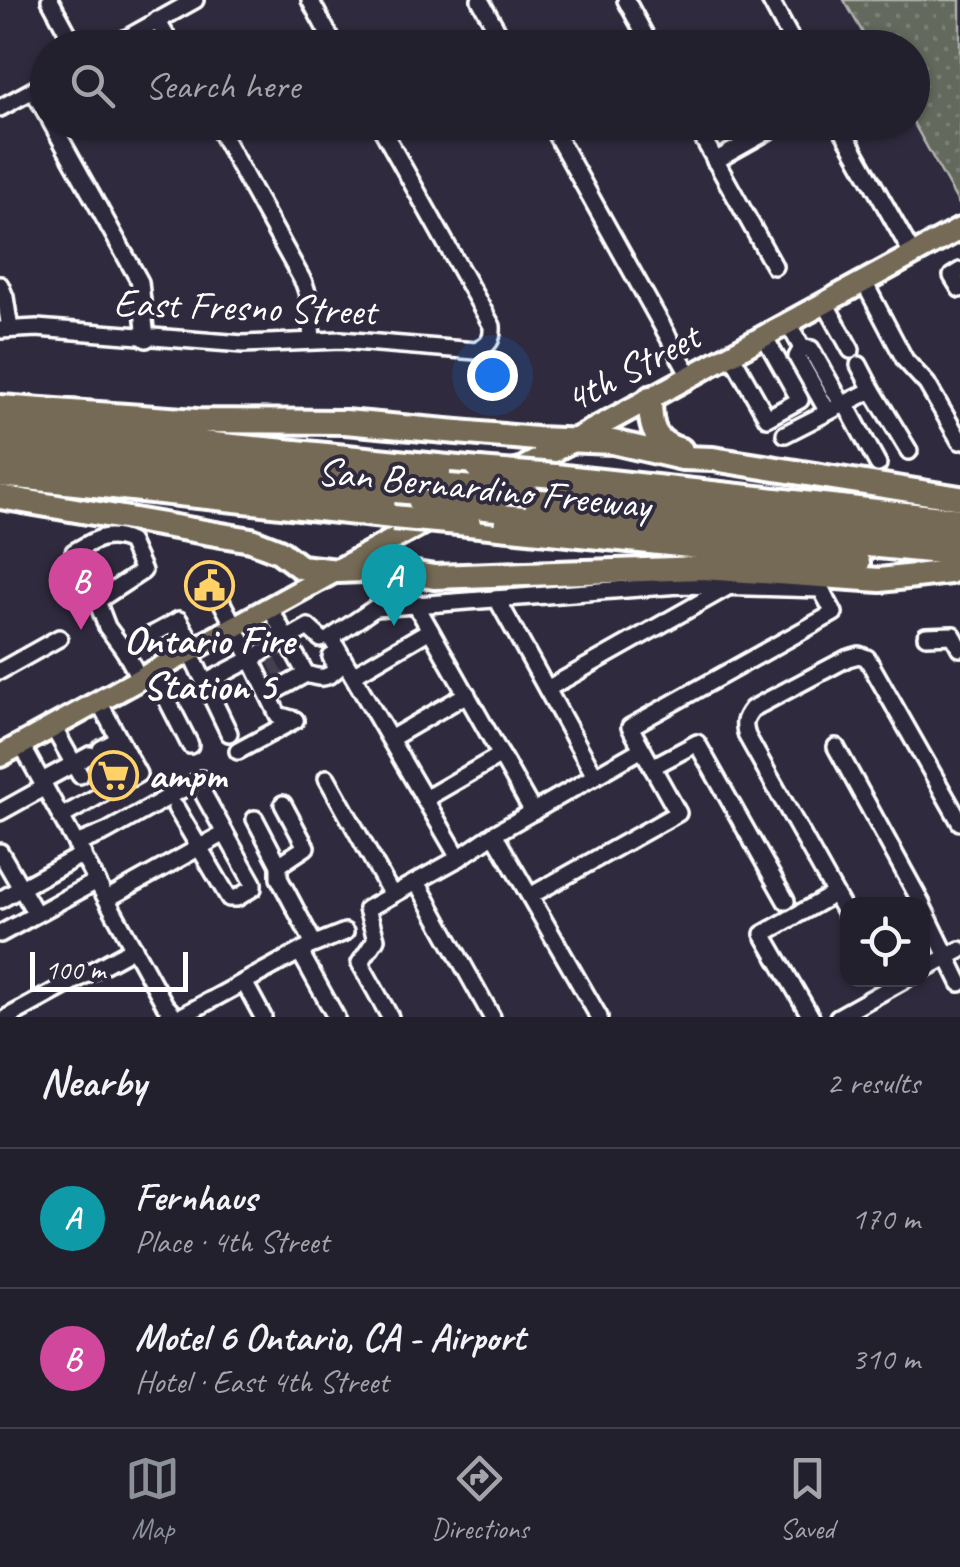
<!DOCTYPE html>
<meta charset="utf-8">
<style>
body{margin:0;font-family:Caveat,sans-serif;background:#2f2d3a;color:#f1f3f6}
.controls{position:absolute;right:30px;bottom:30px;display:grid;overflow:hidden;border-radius:20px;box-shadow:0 2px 8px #0004}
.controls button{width:90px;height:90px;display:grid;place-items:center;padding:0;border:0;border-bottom:2px solid #403e4a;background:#23202e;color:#f1f3f6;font:50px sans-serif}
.scale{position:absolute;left:30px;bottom:25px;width:158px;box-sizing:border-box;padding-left:10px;border:5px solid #fff;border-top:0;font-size:28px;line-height:35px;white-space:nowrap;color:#fff;-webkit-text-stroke:8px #2f2a3d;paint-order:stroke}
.you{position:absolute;left:492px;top:375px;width:35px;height:35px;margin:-25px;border:8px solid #fff;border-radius:50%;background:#1a73e8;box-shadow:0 0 0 15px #1a73e833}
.badge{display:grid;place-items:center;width:65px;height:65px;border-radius:50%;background:#8c9099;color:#fff;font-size:32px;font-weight:700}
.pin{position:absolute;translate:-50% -82px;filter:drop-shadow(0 2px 5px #0008)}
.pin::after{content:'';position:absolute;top:52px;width:35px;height:30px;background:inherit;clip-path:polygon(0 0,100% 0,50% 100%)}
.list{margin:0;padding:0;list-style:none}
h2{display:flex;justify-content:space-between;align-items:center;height:130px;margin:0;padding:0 40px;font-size:42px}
h2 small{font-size:32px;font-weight:400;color:#a3a3aa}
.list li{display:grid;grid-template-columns:65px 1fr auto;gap:30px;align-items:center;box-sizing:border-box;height:140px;padding:0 40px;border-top:2px solid #403e4a}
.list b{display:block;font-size:38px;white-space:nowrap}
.list p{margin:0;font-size:32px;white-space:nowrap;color:#a3a3aa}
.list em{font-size:32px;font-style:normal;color:#a3a3aa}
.icon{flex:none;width:55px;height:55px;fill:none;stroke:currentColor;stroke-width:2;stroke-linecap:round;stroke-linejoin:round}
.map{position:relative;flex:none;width:960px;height:1017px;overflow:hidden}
.search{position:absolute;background:#23202e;box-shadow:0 2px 8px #0004;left:30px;right:30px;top:30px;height:110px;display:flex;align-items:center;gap:25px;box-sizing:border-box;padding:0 35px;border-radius:55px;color:#a3a3aa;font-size:38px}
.sheet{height:410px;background:#23202e}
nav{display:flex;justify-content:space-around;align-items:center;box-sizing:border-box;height:140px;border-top:2px solid #403e4a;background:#23202e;font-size:28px;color:#a3a3aa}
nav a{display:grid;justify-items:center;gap:5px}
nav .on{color:#8c9099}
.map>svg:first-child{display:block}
.park{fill:url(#park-dots);stroke:#b1b4ae;stroke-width:2.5}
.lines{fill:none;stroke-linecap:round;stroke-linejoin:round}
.minor-tunnel{stroke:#443f50;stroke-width:15;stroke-dasharray:15 8;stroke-linecap:butt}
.minor-casing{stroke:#fff;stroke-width:22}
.major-casing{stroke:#fff;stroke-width:28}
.highway-casing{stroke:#fff;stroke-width:30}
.minor{stroke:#2f2a3d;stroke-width:15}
.major{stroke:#756a55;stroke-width:20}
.highway{stroke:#756a55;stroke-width:22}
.highway-bridge-casing{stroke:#fff;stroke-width:30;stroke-linecap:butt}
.highway-bridge{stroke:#756a55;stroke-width:22}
.labels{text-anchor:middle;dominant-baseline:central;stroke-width:8;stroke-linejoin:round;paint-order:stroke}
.street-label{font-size:40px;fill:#fff;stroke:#2f2a3d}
.poi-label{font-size:40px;font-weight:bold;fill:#fff;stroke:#2f2a3d}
</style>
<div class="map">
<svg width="960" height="1017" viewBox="0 0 960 1017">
<defs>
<pattern id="park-dots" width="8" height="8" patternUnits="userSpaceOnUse" patternTransform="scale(2.5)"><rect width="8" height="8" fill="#63695c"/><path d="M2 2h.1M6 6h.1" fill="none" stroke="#7a8074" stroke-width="1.8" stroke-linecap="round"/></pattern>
</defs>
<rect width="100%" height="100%" fill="#2f2a3d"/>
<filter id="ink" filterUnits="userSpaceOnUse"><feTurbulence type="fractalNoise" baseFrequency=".01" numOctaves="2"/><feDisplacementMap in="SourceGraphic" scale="20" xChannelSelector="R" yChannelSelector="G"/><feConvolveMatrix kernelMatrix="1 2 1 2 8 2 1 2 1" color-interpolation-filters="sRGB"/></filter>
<g filter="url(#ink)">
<path class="park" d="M844 0H960V206L913 122 912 48 871 47Z"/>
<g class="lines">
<g class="minor-tunnel">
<path d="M269 665 277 661"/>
<path d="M276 678 284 673"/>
</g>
<defs>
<g id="minor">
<path d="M50 0 76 48"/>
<path d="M310 0 336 48"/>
<path d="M480 0 507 48"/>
<path d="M626 0 652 48"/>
<path d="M770 0 796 48"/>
<path d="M157 20 173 48"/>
<path d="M109 48 195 0"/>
<path d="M33 90 48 116"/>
<path d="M0 108 48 82"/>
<path d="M51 122 140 282 146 339"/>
<path d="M215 122 304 283 309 298 312 340"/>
<path d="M549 122 690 376"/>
<path d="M694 122 774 266"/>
<path d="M838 122 913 255"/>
<path d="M715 161 784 122"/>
<path d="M960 271 952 276 960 289"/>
<path d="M864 282 905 360 927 384 960 441"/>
<path d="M0 285 5 297 10 329"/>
<path d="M825 303 851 350"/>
<path d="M788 323 802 348 811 349 842 404"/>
<path d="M0 330 37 328 243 344 341 340 476 351C489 345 493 340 492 326L378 122"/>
<path d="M802 348 797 357 828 412 872 390 909 451"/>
<path d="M731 354 767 418 800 400 764 336"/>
<path d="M859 365 872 390"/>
<path d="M845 403 878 464"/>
<path d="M785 434 828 412"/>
<path d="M74 552C94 540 107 531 130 542L143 571 97 601 107 627 124 650"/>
<path d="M497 599 595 776"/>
<path d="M416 605 533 812"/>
<path d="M270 608 306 674 270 694"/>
<path d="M926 636 953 635 960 648"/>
<path d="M271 648 308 627 321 639"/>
<path d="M190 652 205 683 251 659 219 597"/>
<path d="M262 653 251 659 278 715 295 720"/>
<path d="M0 671 59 638"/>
<path d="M153 672 190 745"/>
<path d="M306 674C319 678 326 680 337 669L331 657"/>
<path d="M353 675 430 630"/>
<path d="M140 679 124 650 179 620 195 649"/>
<path d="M205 683 229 733"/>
<path d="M547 689 726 588"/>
<path d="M53 727 80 775"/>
<path d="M390 739 467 694"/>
<path d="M21 744 165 1005 176 1017"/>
<path d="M836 747 922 904"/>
<path d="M101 749 119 739"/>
<path d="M238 751 295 720"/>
<path d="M652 767 697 743 786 901"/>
<path d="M327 778 392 895"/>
<path d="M42 781 90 755"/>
<path d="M425 799 501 755"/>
<path d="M283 804 306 847 279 865V878L314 944"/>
<path d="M176 808 229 898H237L253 888V883L225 833"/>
<path d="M0 812 45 787"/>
<path d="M61 817 138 774 99 702"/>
<path d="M255 819 279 865"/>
<path d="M494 834 642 749"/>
<path d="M76 844 106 832 201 779"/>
<path d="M0 852 21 888 0 900"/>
<path d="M417 882 492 1017"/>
<path d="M530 896 678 813 630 727 834 613 821 589 680 585 375 608 331 638 459 858 494 834 599 1017"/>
<path d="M107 899 225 833 204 795"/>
<path d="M922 905 960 983"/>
<path d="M36 914 21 888 83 854"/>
<path d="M848 917 747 736C743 724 744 719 752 709L848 658 859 655 867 658 960 822"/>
<path d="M0 934 97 881"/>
<path d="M300 952 336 1017"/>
<path d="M922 970 960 950"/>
<path d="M244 982 263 1017"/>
<path d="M8 1017 134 948"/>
<path d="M180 1017 310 946 345 932"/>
<path d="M390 1017 360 963 376 939 367 909 459 858"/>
<path d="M811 1017 763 934 834 894"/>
<path d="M838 1017 906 979"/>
</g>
<g id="major">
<path d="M510 475 960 229"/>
<path d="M0 756 432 518"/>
</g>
<g id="highway">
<path d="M650 398C650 425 652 442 681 450"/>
<path d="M0 407 197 421 345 422 536 439 613 442 682 458 713 459 960 498"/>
<path d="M0 423 479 470"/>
<path d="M0 441 449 486"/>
<path d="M0 458 420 502"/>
<path d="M0 475 393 517"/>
<path d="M555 476 960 520"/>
<path d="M527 492 960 535"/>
<path d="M0 497 251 540 279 551 300 567 338 571 387 569 434 577 703 568 880 580 950 572"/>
<path d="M496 509 960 554"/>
<path d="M469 524 858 563"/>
</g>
</defs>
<use href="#minor" class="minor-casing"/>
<use href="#major" class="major-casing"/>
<use href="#highway" class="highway-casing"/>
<use href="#minor" class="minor"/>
<use href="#major" class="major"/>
<use href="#highway" class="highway"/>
<defs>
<g id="highway-bridge">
<path d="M479 470 555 476"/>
<path d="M449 486 527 492"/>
<path d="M420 502 496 509"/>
<path d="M393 517 469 524"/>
</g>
</defs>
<use href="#highway-bridge" class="highway-bridge-casing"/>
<use href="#highway-bridge" class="highway-bridge"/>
</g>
</g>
<defs>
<symbol id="civic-ring" viewBox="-11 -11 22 22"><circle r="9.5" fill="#2f2a3d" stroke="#ffd166" stroke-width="1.5"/><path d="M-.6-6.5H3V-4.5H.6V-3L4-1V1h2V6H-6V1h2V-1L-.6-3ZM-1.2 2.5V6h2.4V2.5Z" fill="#ffd166"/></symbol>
<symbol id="supermarket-ring" viewBox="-11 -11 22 22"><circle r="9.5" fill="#2f2a3d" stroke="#ffd166" stroke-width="1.5"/><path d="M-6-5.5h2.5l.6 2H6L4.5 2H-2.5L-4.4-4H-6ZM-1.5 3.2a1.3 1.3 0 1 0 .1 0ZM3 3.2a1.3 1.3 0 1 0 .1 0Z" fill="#ffd166"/></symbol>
</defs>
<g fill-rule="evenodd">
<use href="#civic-ring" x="182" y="558" width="55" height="55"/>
<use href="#supermarket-ring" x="86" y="748" width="55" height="55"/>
</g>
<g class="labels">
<g class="street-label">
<text transform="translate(245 307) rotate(2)">East Fresno Street</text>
<text transform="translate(632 368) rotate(-28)">4th Street</text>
<text transform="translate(484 488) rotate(6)">San Bernardino Freeway</text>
</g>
<g class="poi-label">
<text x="209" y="640">Ontario Fire<tspan x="209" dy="46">Station 5</tspan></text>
<text x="148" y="775" text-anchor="start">ampm</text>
</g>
</g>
</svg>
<div class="controls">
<button><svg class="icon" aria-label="locate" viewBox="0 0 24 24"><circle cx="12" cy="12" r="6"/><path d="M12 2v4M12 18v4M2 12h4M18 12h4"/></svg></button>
</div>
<div class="scale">100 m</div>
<div class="you"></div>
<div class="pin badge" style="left:394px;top:626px;background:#0f9aa8">A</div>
<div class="pin badge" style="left:81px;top:630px;background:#d1479c">B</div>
<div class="search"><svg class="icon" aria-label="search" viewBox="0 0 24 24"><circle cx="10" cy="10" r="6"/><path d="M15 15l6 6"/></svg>Search here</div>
</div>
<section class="sheet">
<h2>Nearby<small>2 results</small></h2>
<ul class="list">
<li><span class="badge" style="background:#0f9aa8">A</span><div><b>Fernhaus</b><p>Place · 4th Street</p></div><em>170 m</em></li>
<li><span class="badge" style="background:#d1479c">B</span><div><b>Motel 6 Ontario, CA - Airport</b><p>Hotel · East 4th Street</p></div><em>310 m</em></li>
</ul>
</section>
<nav>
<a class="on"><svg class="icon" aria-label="map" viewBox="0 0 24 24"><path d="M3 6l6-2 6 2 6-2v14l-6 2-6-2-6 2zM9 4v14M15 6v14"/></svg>Map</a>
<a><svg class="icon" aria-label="directions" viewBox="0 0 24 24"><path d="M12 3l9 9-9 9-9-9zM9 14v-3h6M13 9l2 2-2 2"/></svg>Directions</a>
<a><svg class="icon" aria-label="saved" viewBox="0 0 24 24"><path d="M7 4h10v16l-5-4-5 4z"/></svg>Saved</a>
</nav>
